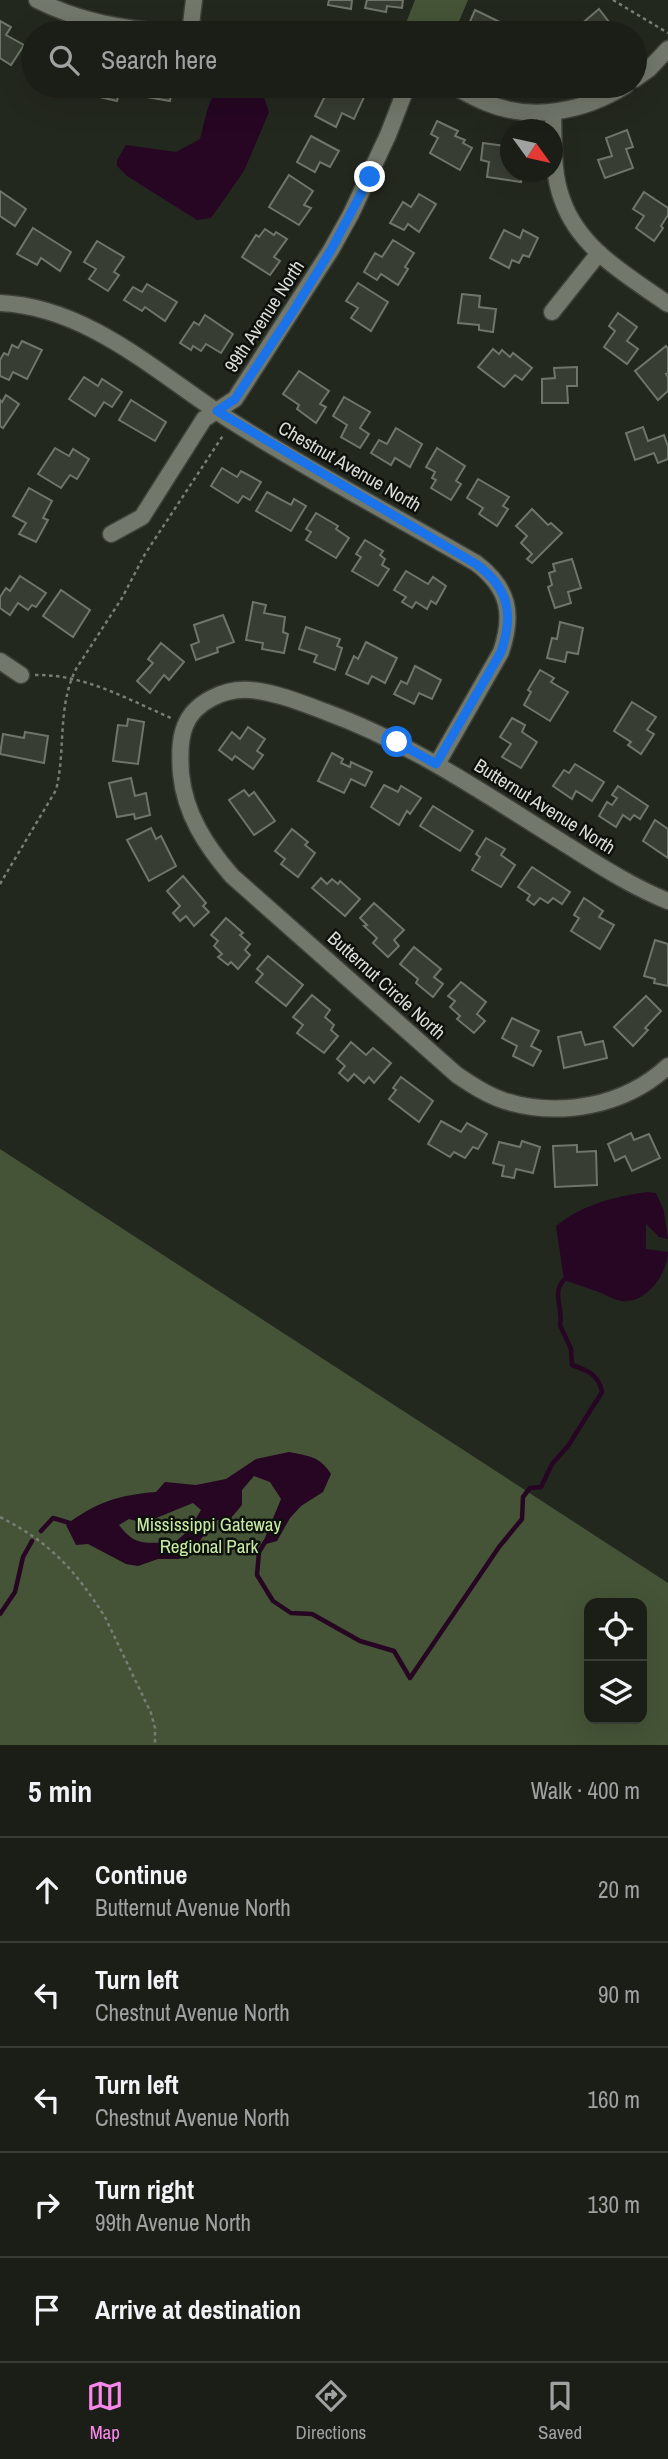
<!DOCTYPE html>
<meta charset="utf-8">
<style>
body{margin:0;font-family:"Archivo Narrow",sans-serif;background:#232720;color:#f1f3f6}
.controls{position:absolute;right:21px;bottom:21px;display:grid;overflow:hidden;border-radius:14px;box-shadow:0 7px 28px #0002}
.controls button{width:63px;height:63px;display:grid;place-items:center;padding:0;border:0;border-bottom:2px solid #383c36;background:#1a1e17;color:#f1f3f6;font:35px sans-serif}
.compass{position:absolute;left:500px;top:119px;width:63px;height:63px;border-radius:50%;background:#1a1e17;box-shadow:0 7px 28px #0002;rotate:123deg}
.stop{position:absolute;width:21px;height:21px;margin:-16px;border:5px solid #1a73e8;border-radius:50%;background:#fff}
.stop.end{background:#1a73e8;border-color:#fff;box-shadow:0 2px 7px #0008}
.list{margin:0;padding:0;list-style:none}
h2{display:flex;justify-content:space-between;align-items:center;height:91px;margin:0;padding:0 28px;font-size:30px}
h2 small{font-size:23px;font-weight:400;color:#9fa2a1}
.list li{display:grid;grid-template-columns:46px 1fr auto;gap:21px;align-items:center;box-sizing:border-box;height:105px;padding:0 28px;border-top:2px solid #383c36}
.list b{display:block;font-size:26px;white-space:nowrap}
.list p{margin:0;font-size:23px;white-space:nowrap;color:#9fa2a1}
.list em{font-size:23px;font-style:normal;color:#9fa2a1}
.icon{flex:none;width:38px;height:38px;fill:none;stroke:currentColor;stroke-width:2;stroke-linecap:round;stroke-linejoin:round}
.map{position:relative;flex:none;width:668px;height:1745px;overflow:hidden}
.search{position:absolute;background:#1a1e17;box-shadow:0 7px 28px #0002;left:21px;right:21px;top:21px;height:77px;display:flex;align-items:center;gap:18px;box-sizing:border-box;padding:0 24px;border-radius:38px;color:#9fa2a1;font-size:26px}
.sheet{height:616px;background:#1a1e17}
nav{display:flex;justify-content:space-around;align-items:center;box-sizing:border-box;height:98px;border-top:2px solid #383c36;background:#1a1e17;font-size:19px;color:#9fa2a1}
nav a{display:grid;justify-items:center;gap:4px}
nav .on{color:#f888ea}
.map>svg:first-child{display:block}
.green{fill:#455437;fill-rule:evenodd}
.water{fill:#260623;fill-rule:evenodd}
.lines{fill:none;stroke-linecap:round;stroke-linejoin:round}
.stream{stroke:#260623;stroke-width:4.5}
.building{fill:#373d33;stroke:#6f756a;stroke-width:2}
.minor-casing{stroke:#3e423a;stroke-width:19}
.path{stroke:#787d75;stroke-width:2.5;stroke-dasharray:3.5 3.5;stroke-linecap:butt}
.minor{stroke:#72786c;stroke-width:16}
.route{stroke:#1a73e8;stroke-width:9}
.labels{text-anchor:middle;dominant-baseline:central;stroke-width:5;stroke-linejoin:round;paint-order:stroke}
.street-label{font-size:19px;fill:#d9ddd7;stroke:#0e100c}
.park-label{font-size:19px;fill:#c7eba5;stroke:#0e100c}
</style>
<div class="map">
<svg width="668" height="1745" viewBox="0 0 668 1745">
<rect width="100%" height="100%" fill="#23281f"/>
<g class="green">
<path d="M415 0H468L454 33H402Z"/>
<path d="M0 1149 668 1583V1745H0ZM589 1603H642V1719H589Z"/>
</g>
<g class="water">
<path d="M230 90 249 92 264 97 269 112 244 171 211 218 197 220 127 176 117 166V160L126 145 176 152 200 139C203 130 208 100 214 96 218 93 226 91 230 90Z"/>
<path d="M647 1192 656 1193 664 1211 668 1239 659 1237 646 1224V1249L668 1252C667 1276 643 1308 617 1300 610 1298 603 1293 596 1291 585 1287 575 1284 564 1280L556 1226C584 1204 613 1197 647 1192Z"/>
<path d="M289 1452C308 1456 320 1456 331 1474L323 1492 301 1506 290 1518 277 1541 262 1545 281 1499 270 1482 254 1476 242 1490V1505L231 1518 213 1521 194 1550 179 1559H158L138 1566 126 1564 88 1544 76 1545 66 1525C96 1502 119 1495 156 1492L165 1482 196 1485 226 1479 256 1459ZM193 1503 201 1510 189 1530 174 1543C148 1541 137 1549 119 1525L129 1519 144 1523Z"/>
</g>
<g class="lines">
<g class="stream">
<path d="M41 1531 53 1518 73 1524"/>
<path d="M265 1542 259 1552 257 1575 273 1601 291 1613 312 1614 360 1641 394 1651 410 1678 499 1547 522 1519 523 1497 530 1488 541 1487 552 1464 568 1446 602 1392C599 1375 587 1370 572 1365L571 1349 560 1325C564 1310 551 1293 564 1280"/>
<path d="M0 1614 15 1592 23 1557 32 1541"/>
</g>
</g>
<g class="building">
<path d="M329 0H352L351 9 328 5Z"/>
<path d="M367 0H403L402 8 387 6 386 12 365 8Z"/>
<path d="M599 9 613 27 617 24 624 33H575L573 31Z"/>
<path d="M475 10 502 23 498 33H465Z"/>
<path d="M0 21 11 27 6 35 24 45 11 65 0 58Z"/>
<path d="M89 86H121L117 101 87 94Z"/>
<path d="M143 86H183V90L172 88 170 101 141 96Z"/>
<path d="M330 86H346L365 95 354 119 342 113 336 127 315 116Z"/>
<path d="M437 121 458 131 455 136 465 140 463 143 472 148 460 170 430 153 438 138 431 134Z"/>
<path d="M627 130 633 147 626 149 633 168 605 178 598 160 612 156 606 138Z"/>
<path d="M311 136 339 151 330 167 320 162 315 172 297 162Z"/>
<path d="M483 143 506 146 505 154H510V172H523L521 182 487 177 489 162 481 160Z"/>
<path d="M289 175 313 191 304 205 311 208 299 225 269 207Z"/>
<path d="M0 191 26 209 15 226 0 216Z"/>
<path d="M644 192 668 208V215L661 226 663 228 654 241 636 228 644 216 633 209Z"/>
<path d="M419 194 436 204 419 232 408 224 404 230 390 223 403 202 411 207Z"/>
<path d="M33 228 71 252 60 271 41 258 37 265 17 254Z"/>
<path d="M265 229 274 235 276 232 287 239 274 257 280 261 270 275 242 257 256 235 259 237Z"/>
<path d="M504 230 520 238 523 230 538 238 529 257 523 255 519 263 512 260 509 268 490 258Z"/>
<path d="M393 240 414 253 405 267 408 269 398 285 381 274 377 280 364 272 375 253 382 257Z"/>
<path d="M97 241 124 257 114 272 119 275 108 291 89 279 96 269 84 262Z"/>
<path d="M358 283 388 302 371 331 351 318 358 308 346 301Z"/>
<path d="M147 284 177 302 165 321 145 307 142 311 124 300 133 287 142 292Z"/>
<path d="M462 294 480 296 479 307 496 309 493 332 479 330V325L458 323Z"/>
<path d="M618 313 637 327 627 341 638 349 627 364 604 347 615 331 609 326Z"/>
<path d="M205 315 233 334 221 353 206 344 201 351 193 346 191 350 180 343 194 322 199 325Z"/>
<path d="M22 341 42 350 27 379 13 372 9 380 0 376V360L4 353 8 355 12 345 18 348Z"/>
<path d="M666 346 668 349V373L666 374 668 377V391L658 400 635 371Z"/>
<path d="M493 349 499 354 502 350 510 357 513 353 532 368 522 380 515 375 504 387 478 367Z"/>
<path d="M577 367V386H567L568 403H542V379L555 378 554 368Z"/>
<path d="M299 371 329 391 320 404 326 407 316 423 297 409 299 405 283 394Z"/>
<path d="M84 377 98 386 102 379 122 392 112 407 104 402 95 416 69 399Z"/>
<path d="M6 395 19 404 3 428 0 426V400L2 402Z"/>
<path d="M344 397 370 412 360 428 369 434 360 448 341 437 347 425 333 416Z"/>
<path d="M131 400 166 422 155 441 119 420Z"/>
<path d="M643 427 648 441 664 435 668 447V459L658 463 654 453 635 460 626 433Z"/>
<path d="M396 428 422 444 410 467 395 458 391 465 371 453 379 440 387 444Z"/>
<path d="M55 448 69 456 73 449 89 459 77 479 70 475 61 488 38 474Z"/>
<path d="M437 448 465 466 456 481 461 484 451 500 431 488 436 480 432 478 435 472 426 467Z"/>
<path d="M222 468 237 477 241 471 261 482 250 500 243 496 238 503 211 486Z"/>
<path d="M478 479 509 497 503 506 508 509 497 526 479 514 483 508 467 498Z"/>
<path d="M29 488 52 501 43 518 48 520 36 542 19 534 26 523 13 516Z"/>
<path d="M267 492 291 505 294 499 306 506 291 531 256 511Z"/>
<path d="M532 509 548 525 551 523 562 533 532 563 527 559 532 554 521 543 527 536 516 526Z"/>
<path d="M316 513 338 526 336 529 349 538 336 558 306 540 311 532 306 529Z"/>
<path d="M365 540 383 551 380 555 385 559 382 565 389 569 378 586 352 571 361 557 356 554Z"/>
<path d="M572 559 581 588 568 592 571 603 555 608 548 587 552 585 549 573 555 571 553 564Z"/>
<path d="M406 571 428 584 433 577 446 586 436 604 431 601 427 609 416 602 412 608 402 602 406 597 394 590Z"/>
<path d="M20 576 46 593 36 607 32 605 28 610 18 603 10 615 0 608V597L6 588 10 591Z"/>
<path d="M61 590 90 610 73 637 43 616Z"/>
<path d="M253 602 266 605 264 613 285 617 283 632 288 634 284 653 262 649 263 643 246 640Z"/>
<path d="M223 615 234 642 217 648 218 652 196 660 191 645 199 642 194 625Z"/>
<path d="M560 622 583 628 578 654 567 652 565 662 547 658 552 638 557 639Z"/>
<path d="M306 627 340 639 337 646 342 648 335 670 314 662 317 655 299 649Z"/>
<path d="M366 642 397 658 385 683 372 676 368 684 346 674 354 656 358 659Z"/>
<path d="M161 643 184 662 169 680 164 675 150 693 137 681 153 663 148 659Z"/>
<path d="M415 666 441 680 432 699 419 693 414 704 394 694 401 681 407 684Z"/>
<path d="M540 670 554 678 551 682 568 692 550 721 524 705 531 692 528 690Z"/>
<path d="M632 702 656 717 647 730 654 734 641 754 628 745 631 742 614 731Z"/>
<path d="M512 718 525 725 522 732 537 742 521 768 502 757 511 744 500 737Z"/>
<path d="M128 719 144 722 138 764 113 761 118 725 127 726Z"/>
<path d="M248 727 265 739 257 751 263 755 253 769 235 756 232 760 219 750 232 732 240 739Z"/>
<path d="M25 732 48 736 44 763 0 754 3 734 24 738Z"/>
<path d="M332 753 343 759 341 763 350 767 351 762 372 772 365 786 351 779 344 793 318 781Z"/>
<path d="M575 764 604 782 592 801 576 791 572 799 553 786 564 770 569 773Z"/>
<path d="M131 778 135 796 146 793 150 815 135 819 134 814 117 817 109 783Z"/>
<path d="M384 785 398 792 401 786 421 798 410 814 407 811 399 825 371 807Z"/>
<path d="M618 786 648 806 640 819 634 815 630 820 623 815 616 827 599 816 607 802 612 805 617 798 612 795Z"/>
<path d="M244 790 249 796 254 792 275 821 254 835 229 800Z"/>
<path d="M433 806 473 831 460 851 420 826Z"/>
<path d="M655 820 668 829V858L643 841Z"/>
<path d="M151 828 156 839 161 836 176 866 149 881 127 840Z"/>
<path d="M292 829 308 842 305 845 315 853 298 877 281 864 285 859 275 851Z"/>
<path d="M486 838 505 849 501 855 515 865 501 887 472 870 480 857 476 854Z"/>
<path d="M532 867 570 892 562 904 553 898 548 903 540 898 534 905 527 900 530 895 518 887Z"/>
<path d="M183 876 206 903 203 906 209 912 194 926 186 916 180 921 173 913 180 906 167 891Z"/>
<path d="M321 878 327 884 332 879 338 884 340 881 360 899 345 916 312 888Z"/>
<path d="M584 898 603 911 599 917 614 925 600 949 571 931 579 918 574 915Z"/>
<path d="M374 903 404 930 394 940 399 946 388 957 373 943 377 938 364 926 367 925 360 918Z"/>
<path d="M226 918 243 933 240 935 250 944 245 950 250 955 238 969 231 962 228 965 218 957 222 954 214 946 218 941 211 935Z"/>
<path d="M655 940 668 944V986L654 983 655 979 644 976Z"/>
<path d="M414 947 441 969 434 977 443 984 433 997 416 983 418 979 400 964Z"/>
<path d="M268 956 303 985 286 1006 256 982 263 974 257 969Z"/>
<path d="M461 982 486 1002 477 1014 485 1021 474 1033 457 1019 460 1016 450 1007 455 1001 448 996Z"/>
<path d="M312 995 330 1010 325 1017 334 1025 331 1030 338 1036 324 1053 297 1033 303 1025 293 1017Z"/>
<path d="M646 996 661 1011 645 1028 648 1030 633 1046 614 1027Z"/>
<path d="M512 1018 539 1031 531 1046 541 1051 533 1066 513 1056 517 1046 502 1038Z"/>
<path d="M581 1032 585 1045 603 1041 607 1058 564 1068 558 1037Z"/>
<path d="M351 1042 366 1055 373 1048 391 1063 374 1083 369 1077 364 1083 354 1074 348 1081 339 1073 345 1066 337 1059Z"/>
<path d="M401 1077 433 1101 419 1122 389 1099 396 1090 393 1088Z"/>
<path d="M441 1121 461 1132 467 1123 487 1134 478 1149 473 1147 465 1158 454 1152 450 1157 428 1144Z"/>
<path d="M631 1133 634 1140 649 1134 660 1158 632 1171 625 1156 615 1161 608 1144Z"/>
<path d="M522 1141 540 1147 533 1173 516 1169 514 1178 502 1176 504 1166 493 1163 499 1142 520 1147Z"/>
<path d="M577 1145V1152L596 1151 597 1185 555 1187 553 1146Z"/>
</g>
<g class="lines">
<defs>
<g id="minor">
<path d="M37 0C80 22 125 29 172 33"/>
<path d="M190 33 194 0"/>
<path d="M635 79 649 69 668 49"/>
<path d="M453 86C464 92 476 99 487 103 533 122 585 111 625 86"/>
<path d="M553 113C554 141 552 173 562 199 579 249 627 275 668 304"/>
<path d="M0 303C90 307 160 376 233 422 312 472 395 516 476 563 509 588 514 614 501 652L437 764"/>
<path d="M552 312 599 253"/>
<path d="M111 534 142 517 204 419 235 399 331 250 351 214 388 135 407 86"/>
<path d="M0 661 21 675"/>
<path d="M668 901C630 886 596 863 562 842 485 794 411 743 326 712 302 703 275 692 250 690 225 688 194 702 185 726 179 740 180 759 181 774 185 814 206 846 232 876L457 1075C472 1085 487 1095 505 1101 560 1118 625 1106 668 1066"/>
</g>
</defs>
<use href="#minor" class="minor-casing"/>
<g class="path">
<path d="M613 0 668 33"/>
<path d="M35 675C84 674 127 699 171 718"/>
<path d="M0 884 56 790C66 750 57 707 76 669L122 598 145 554 224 434"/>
<path d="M0 1517C51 1543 75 1570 105 1617L151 1713 155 1728V1745"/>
</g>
<use href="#minor" class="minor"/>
</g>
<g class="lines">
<path class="route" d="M370 177 331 250 292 313 235 399 217 411 476 564C509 588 514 614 501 652L436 764 397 742"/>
</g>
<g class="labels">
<g class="street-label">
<text transform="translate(264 316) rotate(-57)">99th Avenue North</text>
<text transform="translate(350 466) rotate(30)">Chestnut Avenue North</text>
<text transform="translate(545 806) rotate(32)">Butternut Avenue North</text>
<text transform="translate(387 985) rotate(42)">Butternut Circle North</text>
</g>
<g class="park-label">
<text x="209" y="1524">Mississippi Gateway<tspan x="209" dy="22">Regional Park</tspan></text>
</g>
</g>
</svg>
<div class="controls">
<button><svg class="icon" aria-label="locate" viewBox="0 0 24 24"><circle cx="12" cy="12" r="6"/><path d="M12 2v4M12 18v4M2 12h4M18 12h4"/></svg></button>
<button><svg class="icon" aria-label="layers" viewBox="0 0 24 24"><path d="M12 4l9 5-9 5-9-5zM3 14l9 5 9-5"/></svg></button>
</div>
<svg class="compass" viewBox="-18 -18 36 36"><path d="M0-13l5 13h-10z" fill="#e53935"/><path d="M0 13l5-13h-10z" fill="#9fa2a1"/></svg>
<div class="stop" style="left:397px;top:742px"></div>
<div class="stop end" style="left:370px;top:177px"></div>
<div class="search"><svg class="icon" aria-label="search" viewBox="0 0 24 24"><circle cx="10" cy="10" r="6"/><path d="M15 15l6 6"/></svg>Search here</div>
</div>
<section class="sheet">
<h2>5 min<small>Walk · 400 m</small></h2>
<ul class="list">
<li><svg class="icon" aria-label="ahead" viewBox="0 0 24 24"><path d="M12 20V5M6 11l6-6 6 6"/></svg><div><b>Continue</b><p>Butternut Avenue North</p></div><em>20 m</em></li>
<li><svg class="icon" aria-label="left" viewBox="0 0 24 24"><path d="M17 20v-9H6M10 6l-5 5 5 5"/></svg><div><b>Turn left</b><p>Chestnut Avenue North</p></div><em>90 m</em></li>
<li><svg class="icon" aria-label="left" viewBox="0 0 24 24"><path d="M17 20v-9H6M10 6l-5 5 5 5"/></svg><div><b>Turn left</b><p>Chestnut Avenue North</p></div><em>160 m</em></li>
<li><svg class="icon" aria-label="right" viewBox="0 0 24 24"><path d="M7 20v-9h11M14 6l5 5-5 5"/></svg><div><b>Turn right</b><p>99th Avenue North</p></div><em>130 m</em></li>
<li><svg class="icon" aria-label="arrive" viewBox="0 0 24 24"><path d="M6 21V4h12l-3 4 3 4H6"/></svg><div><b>Arrive at destination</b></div></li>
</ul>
</section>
<nav>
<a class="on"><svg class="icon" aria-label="map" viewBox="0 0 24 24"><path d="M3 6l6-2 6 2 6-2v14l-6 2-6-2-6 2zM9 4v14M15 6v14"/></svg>Map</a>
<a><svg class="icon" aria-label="directions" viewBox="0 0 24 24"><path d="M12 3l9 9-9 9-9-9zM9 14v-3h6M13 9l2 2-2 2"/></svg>Directions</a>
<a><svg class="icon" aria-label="saved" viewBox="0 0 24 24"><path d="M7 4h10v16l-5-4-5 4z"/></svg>Saved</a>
</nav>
